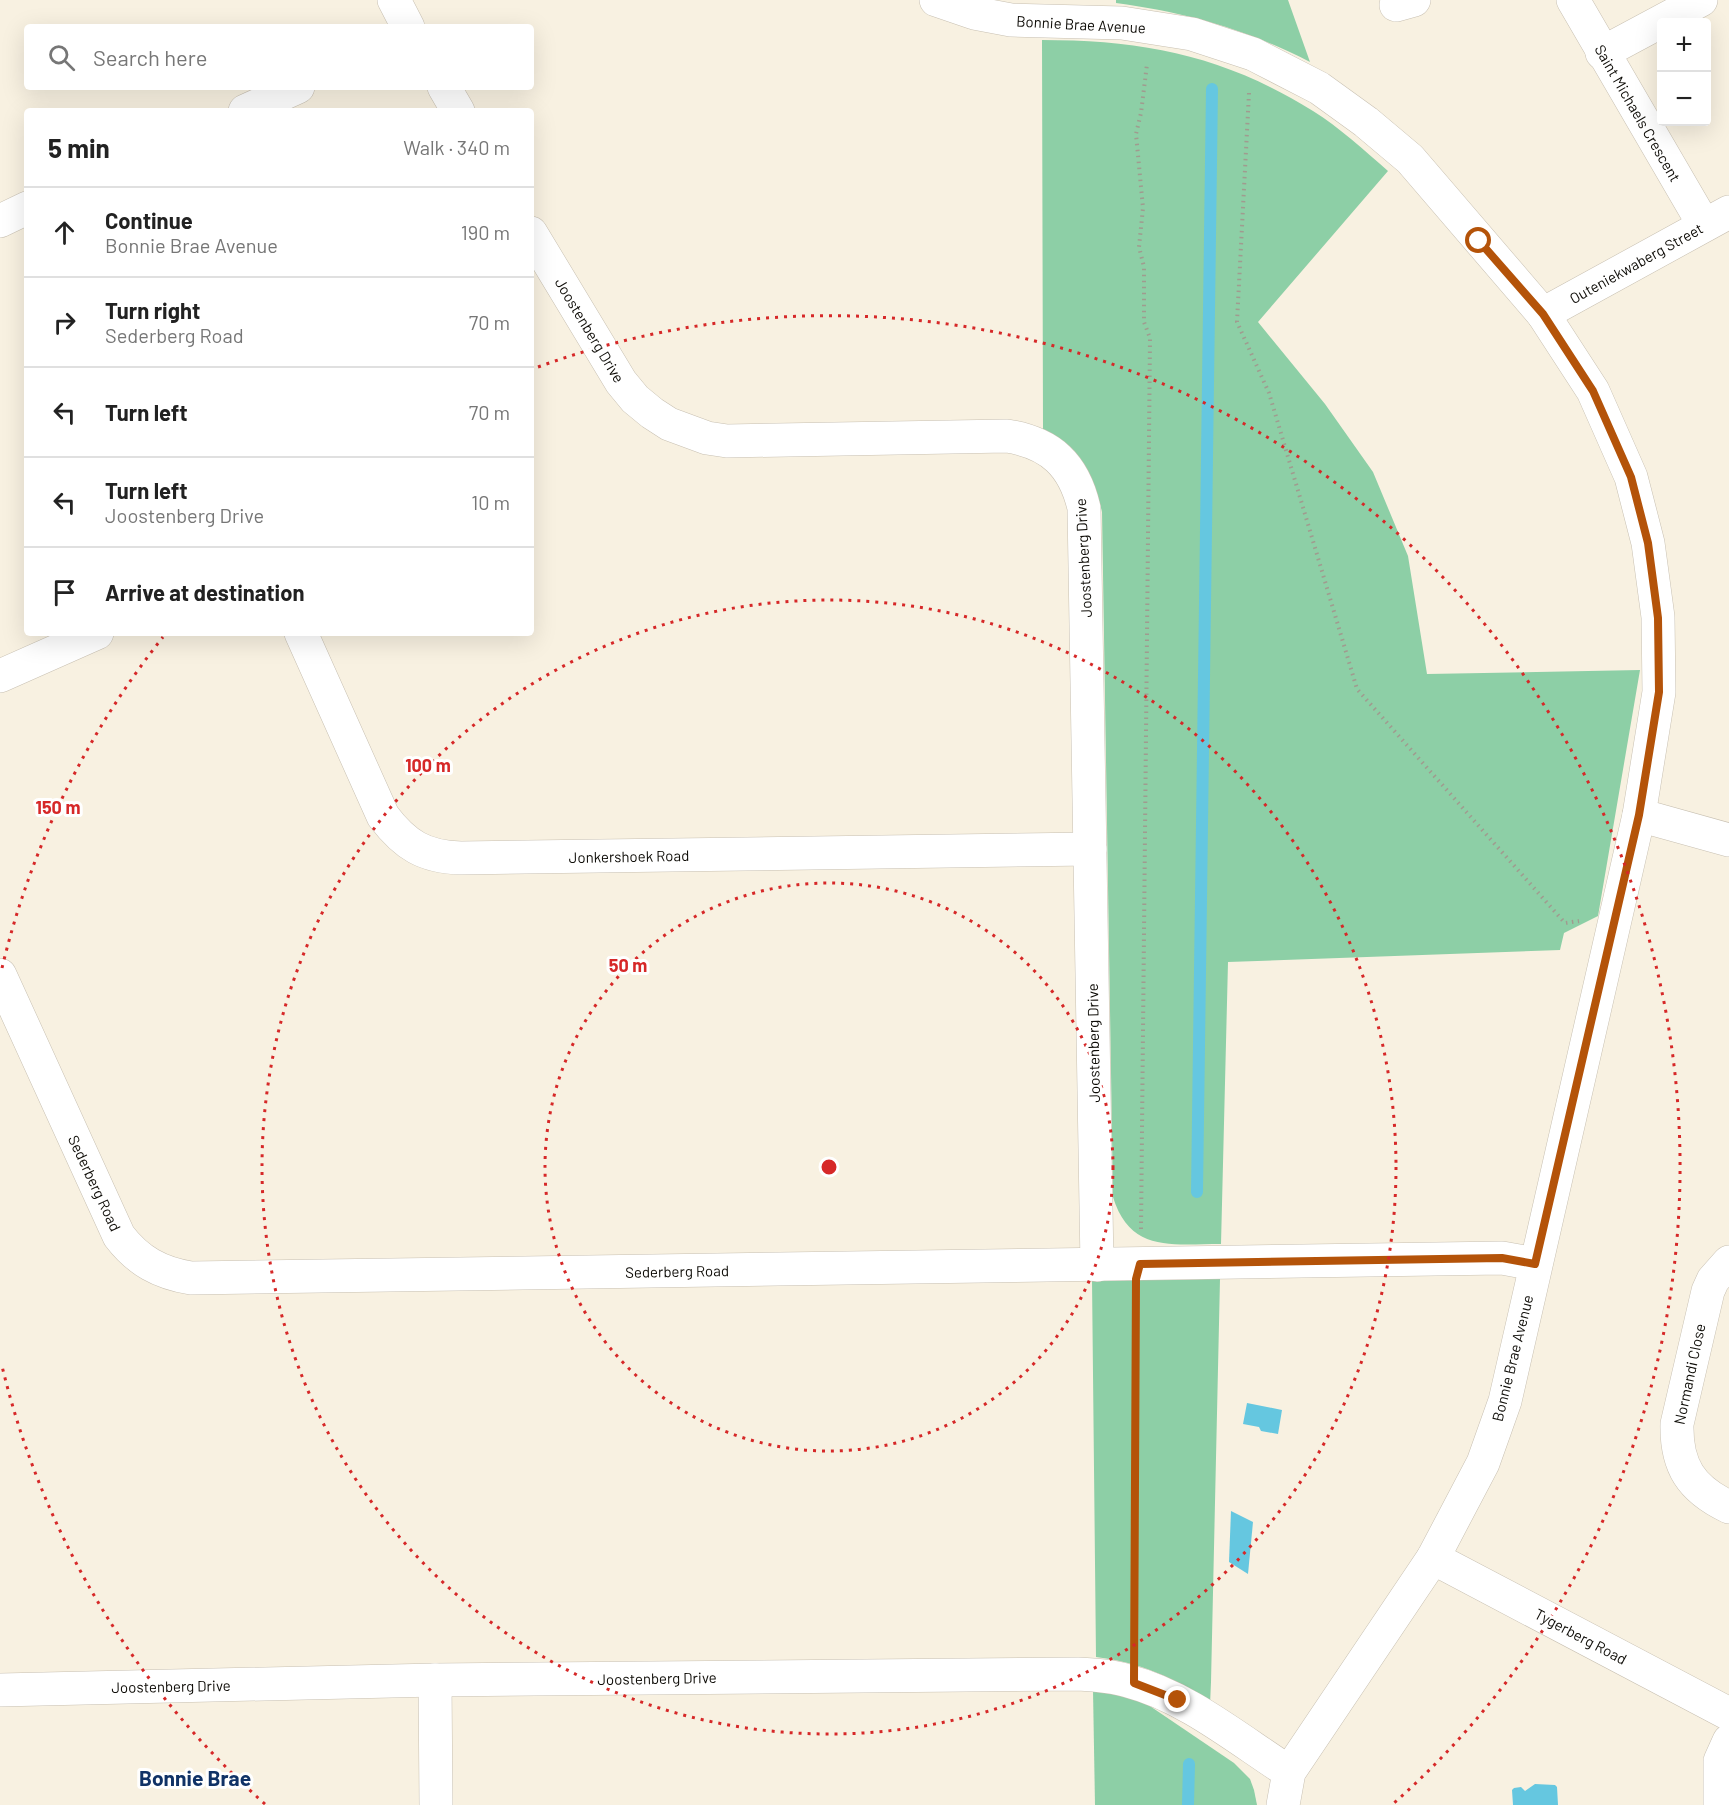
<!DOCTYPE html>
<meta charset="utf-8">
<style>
body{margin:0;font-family:Barlow,sans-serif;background:#f6f6f6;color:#222}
.controls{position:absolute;right:18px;top:18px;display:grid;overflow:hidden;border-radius:6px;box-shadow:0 6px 24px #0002}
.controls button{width:54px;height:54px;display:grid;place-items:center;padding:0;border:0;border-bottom:2px solid #e0e0e0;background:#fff;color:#222;font:30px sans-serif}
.stop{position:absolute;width:18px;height:18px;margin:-14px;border:4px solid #b45309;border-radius:50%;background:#fff}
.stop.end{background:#b45309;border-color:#fff;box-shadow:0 2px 6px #0008}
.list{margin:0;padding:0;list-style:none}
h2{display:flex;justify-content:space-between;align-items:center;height:78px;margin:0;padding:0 24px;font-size:26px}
h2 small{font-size:20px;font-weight:400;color:#767676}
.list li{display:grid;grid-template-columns:39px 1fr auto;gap:18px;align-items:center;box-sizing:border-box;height:90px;padding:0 24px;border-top:2px solid #e0e0e0}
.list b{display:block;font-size:22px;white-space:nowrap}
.list p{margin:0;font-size:20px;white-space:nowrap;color:#767676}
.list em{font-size:20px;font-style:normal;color:#767676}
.icon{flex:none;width:33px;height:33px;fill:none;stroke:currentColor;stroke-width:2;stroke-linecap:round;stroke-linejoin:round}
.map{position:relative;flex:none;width:1729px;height:1805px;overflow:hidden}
.search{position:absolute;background:#fff;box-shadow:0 6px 24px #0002;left:24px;top:24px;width:510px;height:66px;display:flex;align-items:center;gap:15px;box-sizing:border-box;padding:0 21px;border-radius:6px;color:#767676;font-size:22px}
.panel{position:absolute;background:#fff;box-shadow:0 6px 24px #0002;left:24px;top:108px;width:510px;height:528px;border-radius:6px}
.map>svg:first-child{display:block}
.green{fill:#8dcfa6}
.water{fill:#65c7e0}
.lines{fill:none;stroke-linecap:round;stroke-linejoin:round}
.stream{stroke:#65c7e0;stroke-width:12}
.street-casing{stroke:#c8c0b2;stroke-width:34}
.path{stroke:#a09b8f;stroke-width:4;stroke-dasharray:1.5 4.5;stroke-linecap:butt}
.street{stroke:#fff;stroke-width:33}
.route{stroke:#b45309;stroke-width:8}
.ring{fill:none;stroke:#d62828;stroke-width:3;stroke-dasharray:3 6}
.labels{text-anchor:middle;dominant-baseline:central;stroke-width:6;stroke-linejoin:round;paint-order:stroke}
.street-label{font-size:15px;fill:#0e0c07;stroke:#fff}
.district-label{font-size:21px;font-weight:bold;fill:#103266;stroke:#fff}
.centre{fill:#d62828;stroke:#fff;stroke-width:3}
.ring-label{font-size:18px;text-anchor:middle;font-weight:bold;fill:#d62828;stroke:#fff;stroke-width:6;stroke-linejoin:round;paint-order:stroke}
</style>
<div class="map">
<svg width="1729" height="1805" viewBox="0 0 1729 1805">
<rect width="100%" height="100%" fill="#f8f1e1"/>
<g class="green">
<path d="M1116 0H1288L1310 62C1245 29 1189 13 1116 3Z"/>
<path d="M1042 40C1144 40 1225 56 1313 111 1340 128 1364 150 1388 171L1258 322 1325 404 1373 472 1408 556 1427 674 1640 670 1598 916 1564 933 1560 950 1228 962 1221 1244C1173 1244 1130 1253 1113 1197L1102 512C1094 475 1076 449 1043 429Z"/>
<path d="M1220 1279 1211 1682 1210 1705C1172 1676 1142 1663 1096 1657L1092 1280Z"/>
<path d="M1093 1690 1138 1698 1234 1763 1250 1779 1254 1790 1257 1805H1095Z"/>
</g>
<g class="water">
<path d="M1247 1403 1282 1410 1278 1434 1261 1431 1259 1427 1243 1424Z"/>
<path d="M1231 1511 1253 1522 1248 1574 1229 1562Z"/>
<path d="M1535 1784 1555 1785 1557 1787 1558 1805H1513L1512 1790 1514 1788 1521 1787 1525 1791Z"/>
</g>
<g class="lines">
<g class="stream">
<path d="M1197 1192 1212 89"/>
<path d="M1188 1805 1189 1764"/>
</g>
<defs>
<g id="street">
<path d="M394 0 408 27"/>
<path d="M936 0 974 13 1011 20 1122 23 1192 34 1253 54 1319 88 1366 122 1410 159 1543 314 1593 391 1631 477 1648 543 1658 617 1659 692 1639 815 1505 1401 1483 1463 1433 1558 1289 1772 1283 1805"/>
<path d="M1573 0 1704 225"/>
<path d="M1396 5 1414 0"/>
<path d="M1602 53 1701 0"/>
<path d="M444 87 458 111"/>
<path d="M245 111 298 87"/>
<path d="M0 221 27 208"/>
<path d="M531 233 621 382 635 399 652 413 669 424 707 438 727 441 1007 436C1051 443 1074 465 1084 508L1097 1265"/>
<path d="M1543 314 1729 212"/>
<path d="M301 633 383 816C405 845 424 857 461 858L1090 849"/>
<path d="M0 676 97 633"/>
<path d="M1639 815 1729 840"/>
<path d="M0 975 119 1236C138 1261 160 1273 191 1278L1502 1258 1535 1264"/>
<path d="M1729 1262 1713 1280 1708 1291 1677 1424C1676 1466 1691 1489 1729 1507"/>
<path d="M1433 1558 1729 1714"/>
<path d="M435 1680 436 1805"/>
<path d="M0 1690 435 1680 1078 1674C1095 1675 1112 1676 1128 1681 1186 1696 1239 1740 1289 1772"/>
<path d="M1720 1805V1761L1729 1741"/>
</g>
</defs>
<use href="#street" class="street-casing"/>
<g class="path">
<path d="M1249 93 1237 322 1269 393 1357 689 1565 923 1579 921"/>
<path d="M1141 1229 1150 338 1144 322V267L1139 247 1143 208 1136 134 1141 113 1147 64"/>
<path d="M1135 1646V1299"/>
</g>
<use href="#street" class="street"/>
</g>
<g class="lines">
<path class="route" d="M1178 1700 1134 1683 1136 1279 1140 1264 1502 1258 1535 1264 1639 815 1659 692 1658 618 1648 543 1631 477 1593 391 1543 314 1479 241"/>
</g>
<g class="ring">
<circle cx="829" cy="1167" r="284"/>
<circle cx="829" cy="1167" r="567"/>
<path d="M265 1804A851 851 0 0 1 2 1366M2 968A851 851 0 0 1 163 637M538 367A851 851 0 0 1 1393 1804"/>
</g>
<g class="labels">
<g class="street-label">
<text transform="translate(1081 24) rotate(3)">Bonnie Brae Avenue</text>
<text transform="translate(1638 113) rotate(60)">Saint Michaels Crescent</text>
<text transform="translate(1636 263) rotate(-29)">Outeniekwaberg Street</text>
<text transform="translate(590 330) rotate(59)">Joostenberg Drive</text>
<text transform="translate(1083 558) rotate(-93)">Joostenberg Drive</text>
<text transform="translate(629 856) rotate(-1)">Jonkershoek Road</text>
<text transform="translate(1093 1043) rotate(-91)">Joostenberg Drive</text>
<text transform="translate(95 1183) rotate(65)">Sederberg Road</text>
<text transform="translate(677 1271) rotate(-1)">Sederberg Road</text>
<text transform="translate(1512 1358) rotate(-76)">Bonnie Brae Avenue</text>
<text transform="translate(1689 1374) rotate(-78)">Normandi Close</text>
<text transform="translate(1581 1636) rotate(28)">Tygerberg Road</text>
<text transform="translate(657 1678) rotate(-1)">Joostenberg Drive</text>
<text transform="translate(171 1686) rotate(-1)">Joostenberg Drive</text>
</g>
<g class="district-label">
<text x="195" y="1777">Bonnie Brae</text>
</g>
</g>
<circle cx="829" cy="1167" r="9" class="centre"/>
<g class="ring-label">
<text x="428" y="772">100 m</text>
<text x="58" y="814">150 m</text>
<text x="628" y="972">50 m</text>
</g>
</svg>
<div class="controls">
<button>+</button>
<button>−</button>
</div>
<div class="stop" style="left:1479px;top:241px"></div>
<div class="stop end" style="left:1178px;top:1700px"></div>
<div class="search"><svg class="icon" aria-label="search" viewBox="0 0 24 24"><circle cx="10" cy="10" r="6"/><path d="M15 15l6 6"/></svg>Search here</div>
<section class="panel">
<h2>5 min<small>Walk · 340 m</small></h2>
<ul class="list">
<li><svg class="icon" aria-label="ahead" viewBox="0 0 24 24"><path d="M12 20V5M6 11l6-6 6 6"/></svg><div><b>Continue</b><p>Bonnie Brae Avenue</p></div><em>190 m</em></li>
<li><svg class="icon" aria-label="right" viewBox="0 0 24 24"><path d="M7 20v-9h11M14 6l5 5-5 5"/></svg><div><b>Turn right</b><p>Sederberg Road</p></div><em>70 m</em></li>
<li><svg class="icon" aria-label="left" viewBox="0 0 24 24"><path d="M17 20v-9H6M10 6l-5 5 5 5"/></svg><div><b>Turn left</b></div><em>70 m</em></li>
<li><svg class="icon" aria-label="left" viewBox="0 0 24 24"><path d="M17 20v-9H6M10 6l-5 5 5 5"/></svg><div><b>Turn left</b><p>Joostenberg Drive</p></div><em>10 m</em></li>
<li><svg class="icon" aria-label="arrive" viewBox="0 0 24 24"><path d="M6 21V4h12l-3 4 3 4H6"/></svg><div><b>Arrive at destination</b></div></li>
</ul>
</section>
</div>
